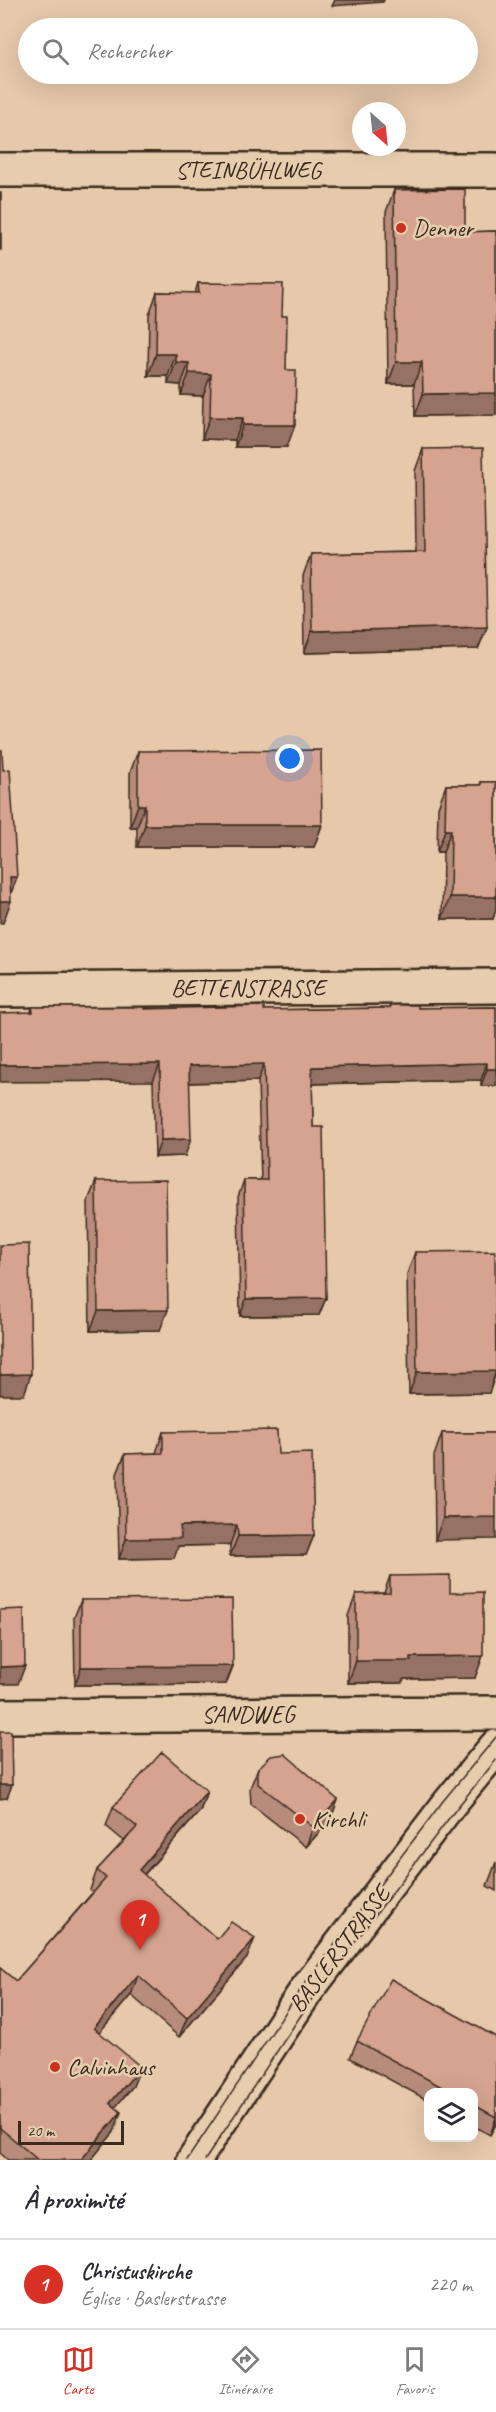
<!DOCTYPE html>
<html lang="fr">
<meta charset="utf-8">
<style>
body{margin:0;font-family:Caveat,sans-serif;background:#f2f2f3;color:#2b2b33}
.controls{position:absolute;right:18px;bottom:18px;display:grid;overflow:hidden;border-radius:12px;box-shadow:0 6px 24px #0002}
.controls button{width:54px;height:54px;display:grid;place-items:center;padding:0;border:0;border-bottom:2px solid #e1e1e2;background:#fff;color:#2b2b33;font:30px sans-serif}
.compass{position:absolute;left:352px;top:102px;width:54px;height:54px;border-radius:50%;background:#fff;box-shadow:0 6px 24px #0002;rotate:153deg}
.scale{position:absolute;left:18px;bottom:15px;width:106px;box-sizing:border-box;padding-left:6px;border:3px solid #3b2a1e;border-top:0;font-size:16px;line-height:21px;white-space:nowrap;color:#3b2a1e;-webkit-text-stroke:4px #e5cdad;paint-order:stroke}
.you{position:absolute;left:290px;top:759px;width:21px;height:21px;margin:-15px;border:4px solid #fff;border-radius:50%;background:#1a73e8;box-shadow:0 0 0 9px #1a73e833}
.badge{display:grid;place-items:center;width:39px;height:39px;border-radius:50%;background:#d93025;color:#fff;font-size:20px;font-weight:700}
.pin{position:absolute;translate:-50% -50px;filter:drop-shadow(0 2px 3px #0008)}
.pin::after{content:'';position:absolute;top:32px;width:21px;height:18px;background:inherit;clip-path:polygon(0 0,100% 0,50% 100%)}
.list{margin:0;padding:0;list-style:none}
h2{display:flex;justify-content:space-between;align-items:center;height:78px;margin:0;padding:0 24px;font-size:26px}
h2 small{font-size:20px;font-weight:400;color:#7c7c81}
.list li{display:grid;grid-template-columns:39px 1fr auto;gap:18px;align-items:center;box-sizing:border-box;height:90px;padding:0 24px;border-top:2px solid #e1e1e2}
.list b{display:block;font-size:22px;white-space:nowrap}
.list p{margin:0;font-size:20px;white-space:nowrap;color:#7c7c81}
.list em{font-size:20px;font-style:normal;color:#7c7c81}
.icon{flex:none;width:33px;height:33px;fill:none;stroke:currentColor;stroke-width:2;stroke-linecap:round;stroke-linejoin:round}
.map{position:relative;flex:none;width:496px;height:2160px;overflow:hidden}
.search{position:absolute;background:#fff;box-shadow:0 6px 24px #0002;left:18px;right:18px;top:18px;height:66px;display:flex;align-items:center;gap:15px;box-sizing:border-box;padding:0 21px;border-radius:33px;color:#7c7c81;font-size:22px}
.sheet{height:168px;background:#fff}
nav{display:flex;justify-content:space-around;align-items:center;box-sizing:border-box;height:84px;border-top:2px solid #e1e1e2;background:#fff;font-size:16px;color:#7c7c81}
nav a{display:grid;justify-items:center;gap:3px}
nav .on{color:#d93025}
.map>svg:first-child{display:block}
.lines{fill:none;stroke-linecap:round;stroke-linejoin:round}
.minor-casing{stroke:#3b2a1e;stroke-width:38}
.secondary-casing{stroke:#3b2a1e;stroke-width:38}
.minor{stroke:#e5cdad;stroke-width:33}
.secondary{stroke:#e5cdad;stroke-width:33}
.tram{stroke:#3b2a1e;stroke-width:1.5}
.wall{fill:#b78c7b;stroke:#3b2a1e;stroke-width:1.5}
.shaded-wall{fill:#957264;stroke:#3b2a1e;stroke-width:1.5}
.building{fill:#d5a38f;stroke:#3b2a1e;stroke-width:1.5}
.poi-dot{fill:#c8321e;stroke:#e5cdad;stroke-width:2}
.labels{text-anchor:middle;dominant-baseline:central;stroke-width:5;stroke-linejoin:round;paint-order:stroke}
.street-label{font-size:24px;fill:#3b2a1e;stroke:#e5cdad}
.poi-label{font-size:24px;fill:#3b2a1e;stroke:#e5cdad;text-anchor:start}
</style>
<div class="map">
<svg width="496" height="2160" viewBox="0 0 496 2160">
<rect width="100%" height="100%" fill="#e6c8aa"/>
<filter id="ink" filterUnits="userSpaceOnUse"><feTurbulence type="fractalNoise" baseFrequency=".0167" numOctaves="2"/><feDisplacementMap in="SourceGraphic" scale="12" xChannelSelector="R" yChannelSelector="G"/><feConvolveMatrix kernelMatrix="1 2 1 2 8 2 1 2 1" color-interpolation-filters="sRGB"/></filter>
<g filter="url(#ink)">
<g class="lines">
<defs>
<g id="minor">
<path d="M0 170H496"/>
<path d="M0 990 496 986"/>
<path d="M0 1716 496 1713"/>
</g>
<path id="secondary" d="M194 2160 306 1991 449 1804 496 1747"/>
</defs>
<use href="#minor" class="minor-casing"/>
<use href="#secondary" class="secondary-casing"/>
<use href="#minor" class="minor"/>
<use href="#secondary" class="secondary"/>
<g class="tram">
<path d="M187 2160 301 1989 443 1801 496 1737"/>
<path d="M205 2160 313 1997 456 1809 496 1760"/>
</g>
</g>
<g class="wall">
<path d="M394 190 465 232 496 231V415L415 416 414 384H388L386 212Z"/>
<path d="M198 283 282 316 286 370 287 447H235V440L202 439 203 396 181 395V385L168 384V376H148L149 315 157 292 195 293Z"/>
<path d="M423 449 487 627 478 649 304 653 303 576 311 554 416 552 415 471Z"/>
<path d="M138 751 322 825 314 847H137V827H130V773Z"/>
<path d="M481 782H496V909L493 919H442L443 852H437L438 807 446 785H480Z"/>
<path d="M390 1005 418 1008 496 1007V1086H481V1080L312 1084 313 1127 326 1298 319 1315 240 1316 238 1197 244 1180H261L258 1081 189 1083 185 1156 155 1157 153 1081 31 1012 32 1007 264 1010 389 1008Z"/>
<path d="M96 1181 160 1330 90 1331 88 1201Z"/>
<path d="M415 1252 496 1329V1373L489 1393 409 1394 407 1274Z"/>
<path d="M163 1432 278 1454 314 1535 306 1555 230 1556V1545L178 1546 174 1558 119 1559 117 1474 125 1454 156 1453Z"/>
<path d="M442 1433H496L435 1540 434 1456Z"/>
<path d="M390 1576 450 1593 475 1678 404 1679 402 1683H348V1616L356 1594 384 1593Z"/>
<path d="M81 1600 233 1666 226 1684 75 1685 74 1618Z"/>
<path d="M258 1768 338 1800 330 1820 306 1847 251 1804 250 1788Z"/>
<path d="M207 1791 200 1811 144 1875 217 1939 247 1958 179 2037 131 1995 99 2032 133 2086 115 2107 114 2132 91 2160H8L0 2153V1968L16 1981 93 1892 90 1890 97 1870 124 1841 106 1826 113 1807Z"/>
<path d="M496 1862V1891L487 1886Z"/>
<path d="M496 2037V2124L490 2135 474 2126V2092H429V2101L350 2058 357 2041Z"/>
</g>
<g class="shaded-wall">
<path d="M335 0H384L383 2 332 6Z"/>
<path d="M156 354H176L168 376H148Z"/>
<path d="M176 362 189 363 181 385 168 384Z"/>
<path d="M396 362H422L414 384H388Z"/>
<path d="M189 373 211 374 203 396 181 395Z"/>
<path d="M496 393V415L415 416 423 394Z"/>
<path d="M210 417 243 418 235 440 202 439Z"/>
<path d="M243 425H295L287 447H235Z"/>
<path d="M487 627 478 649 304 653 312 631Z"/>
<path d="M138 805H145L137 827H130Z"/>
<path d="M145 825H322L314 847H137Z"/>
<path d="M445 830H451L443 852H437Z"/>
<path d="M10 877H17L9 899Z"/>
<path d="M450 897H496V909L493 919H442Z"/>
<path d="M0 901H11L3 923H0Z"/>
<path d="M487 1063 481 1080 306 1084 312 1067Z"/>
<path d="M160 1064 153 1081 0 1082V1065Z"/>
<path d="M264 1064 258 1081 182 1083 189 1066Z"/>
<path d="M487 1069H496V1086H481Z"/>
<path d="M191 1139 185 1156 155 1157 161 1140Z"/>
<path d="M326 1298 319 1315 240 1316 246 1299Z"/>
<path d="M168 1310 160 1330 90 1331 98 1311Z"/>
<path d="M496 1371 489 1393 409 1394 417 1372Z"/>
<path d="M31 1374 24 1395H0V1375Z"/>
<path d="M496 1517V1539L435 1540 443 1518Z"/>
<path d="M237 1525 230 1545 178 1546 174 1558 119 1559 126 1539 180 1526Z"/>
<path d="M314 1535 306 1555 230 1556 238 1536Z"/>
<path d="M483 1656 475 1678 404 1679 402 1683H348L356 1661 411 1657Z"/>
<path d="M25 1666 18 1684H0V1667Z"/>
<path d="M233 1666 226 1684 75 1685 81 1667Z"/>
<path d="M0 1785H12L7 1798 0 1799Z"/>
<path d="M207 1791 200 1811 131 1889 139 1870Z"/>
<path d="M338 1800 330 1820 306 1847 313 1827Z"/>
<path d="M255 1938 247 1958 179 2037 187 2018Z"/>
<path d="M138 1975 131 1995 87 2047 94 2028Z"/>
<path d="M141 2067 133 2086 103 2122 110 2103Z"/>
<path d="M121 2112 114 2132 91 2160H81Z"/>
<path d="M496 2118V2124L490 2135Z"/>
</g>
<g class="building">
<path d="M465 189V232L496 231V393L423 394 422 362H396L394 190Z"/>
<rect x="0" y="193" width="1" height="57"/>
<path d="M198 283 283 284 282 316H287L286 370H296L295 425H243V418L210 417 211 374 189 373V363L176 362V354H156L157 292 199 293Z"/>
<path d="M483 448 487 627 312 631 311 554 425 552 423 449Z"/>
<path d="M0 750H2L3 770 10 769 17 877H10L11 901H0Z"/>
<path d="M321 750 322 825H145V805H138V751Z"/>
<path d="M481 782H496V897H450L451 830H445L446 785H481Z"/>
<path d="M390 1005H418V1008L496 1007V1069H487V1063L312 1067 313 1127H323L326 1298 246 1299 244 1180H267L264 1064 189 1066 191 1139 161 1140 160 1064 0 1065V1013L33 1012 32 1007H144V1009L264 1006V1010L390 1008Z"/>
<path d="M166 1180 168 1310 98 1311 96 1181Z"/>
<path d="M29 1244 31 1374 0 1375V1245Z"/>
<path d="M495 1251 496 1371 417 1372 415 1252Z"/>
<path d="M277 1430 278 1454 312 1453 314 1535 238 1536 237 1525 180 1526 181 1538 126 1539 125 1454 163 1453V1432Z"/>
<path d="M442 1433H496V1517L443 1518Z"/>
<path d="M450 1575V1593L483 1592V1656L411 1657V1661H356V1594L390 1593V1576Z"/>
<path d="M232 1599 233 1666 81 1667V1600Z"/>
<path d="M24 1609 25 1666 0 1667V1610Z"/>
<path d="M0 1731H11L12 1785H0Z"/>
<path d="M162 1752 207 1791 139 1870 217 1939 231 1922 255 1938 187 2018 138 1975 94 2028 141 2067 110 2103 121 2112 81 2160H38L0 2128V1968L16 1981 106 1878 97 1870 137 1827 113 1807Z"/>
<path d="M285 1754 338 1800 313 1827 258 1784V1768L271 1756Z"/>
<path d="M391 1979 496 2037V2117L474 2105V2092H451L357 2041Z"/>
</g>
</g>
<g class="poi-dot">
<circle cx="401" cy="228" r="6"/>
<circle cx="300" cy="1819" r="6"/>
<circle cx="55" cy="2067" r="6"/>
</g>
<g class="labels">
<g class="street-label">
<text x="248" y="170">STEINBÜHLWEG</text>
<text x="248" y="988">BETTENSTRASSE</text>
<text x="248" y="1714">SANDWEG</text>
<text transform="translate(339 1949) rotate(-53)">BASLERSTRASSE</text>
</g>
<g class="poi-label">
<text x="413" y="228">Denner</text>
<text x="312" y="1819">Kirchli</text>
<text x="67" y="2067">Calvinhaus</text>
</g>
</g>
</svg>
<div class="controls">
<button><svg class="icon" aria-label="layers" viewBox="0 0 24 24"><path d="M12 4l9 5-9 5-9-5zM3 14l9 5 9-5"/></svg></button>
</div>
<svg class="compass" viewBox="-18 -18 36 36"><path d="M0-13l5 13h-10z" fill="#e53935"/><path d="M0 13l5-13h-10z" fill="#7c7c81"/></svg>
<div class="scale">20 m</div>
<div class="you"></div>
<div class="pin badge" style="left:140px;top:1950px">1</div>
<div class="search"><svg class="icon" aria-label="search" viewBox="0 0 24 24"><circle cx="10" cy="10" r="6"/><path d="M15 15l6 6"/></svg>Rechercher</div>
</div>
<section class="sheet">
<h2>À proximité<small></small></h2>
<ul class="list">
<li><span class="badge">1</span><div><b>Christuskirche</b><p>Église · Baslerstrasse</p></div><em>220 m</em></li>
</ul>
</section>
<nav>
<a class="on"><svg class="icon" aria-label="map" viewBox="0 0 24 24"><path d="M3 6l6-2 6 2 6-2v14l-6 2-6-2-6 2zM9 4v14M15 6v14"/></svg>Carte</a>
<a><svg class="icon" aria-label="directions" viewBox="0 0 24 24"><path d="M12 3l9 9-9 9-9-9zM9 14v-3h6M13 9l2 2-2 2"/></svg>Itinéraire</a>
<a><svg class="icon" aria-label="saved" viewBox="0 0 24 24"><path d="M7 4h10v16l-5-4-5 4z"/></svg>Favoris</a>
</nav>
